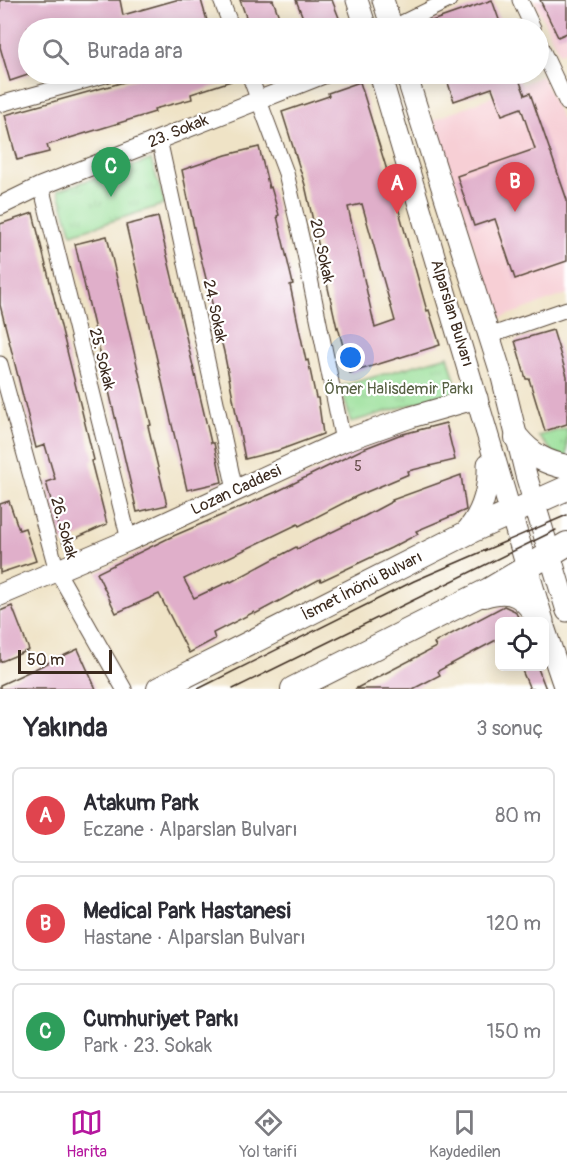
<!DOCTYPE html>
<html lang="tr">
<meta charset="utf-8">
<style>
body{margin:0;font-family:Pangolin,sans-serif;background:#f7f7f7;color:#2b2b33}
.controls{position:absolute;right:18px;bottom:18px;display:grid;overflow:hidden;border-radius:9px;box-shadow:0 3px 15px #0003}
.controls button{width:54px;height:54px;display:grid;place-items:center;padding:0;border:0;border-bottom:2px solid #e1e1e2;background:#fff;color:#2b2b33;font:30px sans-serif}
.scale{position:absolute;left:18px;bottom:15px;width:94px;box-sizing:border-box;padding-left:6px;border:3px solid #3b2a1e;border-top:0;font-size:16px;line-height:21px;white-space:nowrap;color:#3b2a1e;-webkit-text-stroke:4px #fff;paint-order:stroke}
.you{position:absolute;left:351px;top:358px;width:21px;height:21px;margin:-15px;border:4px solid #fff;border-radius:50%;background:#1a73e8;box-shadow:0 0 0 9px #1a73e833}
.badge{display:grid;place-items:center;width:39px;height:39px;border-radius:50%;background:#b5179e;color:#fff;font-size:20px;font-weight:700}
.pin{position:absolute;translate:-50% -50px;filter:drop-shadow(0 2px 3px #0008)}
.pin::after{content:'';position:absolute;top:32px;width:21px;height:18px;background:inherit;clip-path:polygon(0 0,100% 0,50% 100%)}
.list{margin:0;padding:0;list-style:none}
h2{display:flex;justify-content:space-between;align-items:center;height:78px;margin:0;padding:0 24px;font-size:26px}
h2 small{font-size:20px;font-weight:400;color:#7c7c81}
.list li{display:grid;grid-template-columns:39px 1fr auto;gap:18px;align-items:center;box-sizing:border-box;height:96px;margin:0 12px 12px;padding:0 12px;border:2px solid #e1e1e2;border-radius:9px}
.list b{display:block;font-size:22px;white-space:nowrap}
.list p{margin:0;font-size:20px;white-space:nowrap;color:#7c7c81}
.list em{font-size:20px;font-style:normal;color:#7c7c81}
.icon{flex:none;width:33px;height:33px;fill:none;stroke:currentColor;stroke-width:2;stroke-linecap:round;stroke-linejoin:round}
.map{position:relative;flex:none;width:567px;height:689px;overflow:hidden}
.search{position:absolute;background:#fff;box-shadow:0 3px 15px #0003;left:18px;right:18px;top:18px;height:66px;display:flex;align-items:center;gap:15px;box-sizing:border-box;padding:0 21px;border-radius:33px;color:#7c7c81;font-size:22px}
.sheet{height:402px;background:#fff}
nav{display:flex;justify-content:space-around;align-items:center;box-sizing:border-box;height:84px;border-top:2px solid #e1e1e2;background:#fff;font-size:16px;color:#7c7c81}
nav a{display:grid;justify-items:center;gap:3px}
nav .on{color:#b5179e}
.map>svg:first-child{display:block}
.built{fill:#f7cfd5}
.park{fill:url(#park-tufts);stroke:#6a845b;stroke-width:1.5}
.building{fill:#e0afca;fill-rule:evenodd}
.lines{fill:none;stroke-linecap:round;stroke-linejoin:round}
.minor-casing{stroke:#564637;stroke-width:17}
.tertiary-casing{stroke:#564637;stroke-width:20}
.secondary-casing{stroke:#564637;stroke-width:23}
.primary-casing{stroke:#564637;stroke-width:26}
.minor{stroke:#fff;stroke-width:15}
.tertiary{stroke:#fff;stroke-width:18}
.secondary{stroke:#fff;stroke-width:21}
.primary{stroke:#fff;stroke-width:24}
.tram{stroke:#3b2a1e;stroke-width:1.5}
.labels{text-anchor:middle;dominant-baseline:central;stroke-width:4.5;stroke-linejoin:round;paint-order:stroke}
.number-label{font-size:14px;fill:#644b49}
.street-label{font-size:16px;fill:#3b2a1e;stroke:#fff}
.park-label{font-size:16px;fill:#576043;stroke:#fff}
</style>
<div class="map">
<svg width="567" height="689" viewBox="0 0 567 689">
<defs>
<pattern id="park-tufts" width="24" height="20" patternUnits="userSpaceOnUse" patternTransform="scale(1.5)"><rect width="24" height="20" fill="#99df98"/><path d="M3 7l-1-3M5 7V3M7 7l1-3M15 17l-1-3M17 17v-4M19 17l1-3" fill="none" stroke="#85c083"/></pattern>
</defs>
<rect width="100%" height="100%" fill="#fff"/>
<filter id="ink" filterUnits="userSpaceOnUse"><feTurbulence type="fractalNoise" baseFrequency=".0167" numOctaves="2"/><feDisplacementMap in="SourceGraphic" scale="12" xChannelSelector="R" yChannelSelector="G"/><feConvolveMatrix kernelMatrix="1 2 1 2 8 2 1 2 1" color-interpolation-filters="sRGB"/></filter>
<filter id="wash" filterUnits="userSpaceOnUse"><feTurbulence type="fractalNoise" baseFrequency=".008" numOctaves="4" result="noise"/><feDisplacementMap in="SourceGraphic" scale="24" xChannelSelector="R" yChannelSelector="G"/><feGaussianBlur stdDeviation="1.35" result="paint"/><feColorMatrix in="noise" values="0 0 0 0 0 0 0 0 0 0 0 0 0 0 0 0 0 1.4 0 .05"/><feComposite in="paint" operator="in"/></filter>
<g filter="url(#wash)">
<rect width="100%" height="100%" fill="#efe3c6"/>
<g class="built">
<path d="M534 0H567V50L559 53Z"/>
<path d="M542 76 567 131V294L497 319 434 120Z"/>
</g>
<g class="park">
<path d="M151 160 165 204 72 234 58 190Z"/>
<path d="M448 356 458 391 351 422 341 386Z"/>
<path d="M567 428V458L554 453 538 436Z"/>
</g>
<g id="blocks">
<g class="building">
<path d="M0 0H120L123 15 176 0H201L208 24 193 28H28V75L10 81 0 47Z"/>
<path d="M240 0H273L283 28H250Z"/>
<path d="M296 0H332L343 28H307Z"/>
<path d="M492 0 502 28H414L423 24Z"/>
<path d="M540 0H567V33L558 37Z"/>
<path d="M153 74H228L231 81 191 94 192 99 154 109 155 112 47 145 49 152 17 160 5 115Z"/>
<path d="M445 74H517L525 95 530 93 567 200V261L515 279 495 219 474 226 457 176 535 149 521 108 502 115 492 88 454 101Z"/>
<path d="M360 82 396 200 427 311 429 310 440 345 350 373 338 327 337 328 305 185 282 112 329 96 328 93ZM362 204 395 321 375 328 348 207Z"/>
<path d="M259 147 269 188 271 187 279 215 277 216 293 284 290 285 306 361 308 360 316 398H318L323 434 277 451 245 459 224 352 197 242 182 170 226 155Z"/>
<path d="M33 213 94 460 91 461 107 524 63 544 46 482 55 479 45 445 36 448 0 305V224Z"/>
<path d="M158 217 211 443H214L222 482 187 490 126 225Z"/>
<path d="M107 236 151 425 148 426 167 505 137 512 75 244Z"/>
<path d="M553 330 567 376V424L545 431 529 379H526L515 341Z"/>
<path d="M446 423 455 460 408 471 409 474 357 496 299 526 298 524 184 579 194 598 230 581 231 582 296 547 297 549 365 516 393 501 392 500 461 475 466 510 416 531 418 534 391 548 321 581 320 579 255 614 254 612 213 633 215 639 189 653 159 594 116 613 97 573 171 537 276 492 363 449 399 435Z"/>
<path d="M9 501 19 530 25 528 36 561 0 573V504Z"/>
<path d="M12 606 29 650 0 662V611Z"/>
<path d="M504 606 515 611 520 621H500V638L438 671 440 675 413 689H355L436 647 434 643Z"/>
<path d="M78 649 96 689H0V685Z"/>
<path d="M520 666H537L546 689H530Z"/>
</g>
</g>
</g>
<g filter="url(#ink)">
<use href="#blocks" fill-opacity="0" stroke="#564637" stroke-width="1.5"/>
<g class="lines">
<defs>
<g id="minor">
<path d="M221 0 232 28"/>
<path d="M520 0 533 28"/>
<path d="M392 28 449 0"/>
<path d="M538 41 567 103"/>
<path d="M249 74 286 173 305 254 343 441"/>
<path d="M0 104 109 74"/>
<path d="M159 139 235 490"/>
<path d="M41 186 129 540"/>
<path d="M489 336 567 309"/>
<path d="M0 364 57 571 124 689"/>
</g>
<path id="tertiary" d="M0 206 41 186 325 74"/>
<g id="secondary">
<path d="M357 0 366 28"/>
<path d="M383 0 392 28"/>
<path d="M380 74C435 256 487 439 543 621"/>
<path d="M406 74 501 373 526 475 567 611"/>
<path d="M462 536C482 516 489 491 488 464"/>
<path d="M0 595 129 540 343 441 411 417 477 398"/>
<path d="M544 627 565 689"/>
</g>
<g id="primary">
<path d="M517 438C531 455 546 463 567 467"/>
<path d="M484 595C514 586 525 596 541 622"/>
<path d="M159 689 473 530 567 488"/>
<path d="M293 689 489 590 567 544"/>
</g>
</defs>
<use href="#minor" class="minor-casing"/>
<use href="#tertiary" class="tertiary-casing"/>
<use href="#secondary" class="secondary-casing"/>
<use href="#primary" class="primary-casing"/>
<use href="#minor" class="minor"/>
<use href="#tertiary" class="tertiary"/>
<use href="#secondary" class="secondary"/>
<use href="#primary" class="primary"/>
<g class="tram">
<path d="M198 689 414 581 567 515"/>
<path d="M233 689 556 530"/>
</g>
</g>
</g>
<g class="labels">
<g class="number-label">
<text x="358" y="466">5</text>
</g>
<g class="street-label">
<text transform="translate(178 131) rotate(-22)">23. Sokak</text>
<text transform="translate(322 251) rotate(78)">20. Sokak</text>
<text transform="translate(215 311) rotate(78)">24. Sokak</text>
<text transform="translate(452 313) rotate(73)">Alparslan Bulvarı</text>
<text transform="translate(102 359) rotate(76)">25. Sokak</text>
<text transform="translate(236 490) rotate(-25)">Lozan Caddesi</text>
<text transform="translate(64 528) rotate(75)">26. Sokak</text>
<text transform="translate(362 586) rotate(-27)">İsmet İnönü Bulvarı</text>
</g>
<g class="park-label">
<text x="399" y="389">Ömer Halisdemir Parkı</text>
</g>
</g>
</svg>
<div class="controls">
<button><svg class="icon" aria-label="locate" viewBox="0 0 24 24"><circle cx="12" cy="12" r="6"/><path d="M12 2v4M12 18v4M2 12h4M18 12h4"/></svg></button>
</div>
<div class="scale">50 m</div>
<div class="you"></div>
<div class="pin badge" style="left:397px;top:214px;background:#e0444e">A</div>
<div class="pin badge" style="left:515px;top:212px;background:#e0444e">B</div>
<div class="pin badge" style="left:111px;top:197px;background:#2e9e5b">C</div>
<div class="search"><svg class="icon" aria-label="search" viewBox="0 0 24 24"><circle cx="10" cy="10" r="6"/><path d="M15 15l6 6"/></svg>Burada ara</div>
</div>
<section class="sheet">
<h2>Yakında<small>3 sonuç</small></h2>
<ul class="list">
<li><span class="badge" style="background:#e0444e">A</span><div><b>Atakum Park</b><p>Eczane · Alparslan Bulvarı</p></div><em>80 m</em></li>
<li><span class="badge" style="background:#e0444e">B</span><div><b>Medical Park Hastanesi</b><p>Hastane · Alparslan Bulvarı</p></div><em>120 m</em></li>
<li><span class="badge" style="background:#2e9e5b">C</span><div><b>Cumhuriyet Parkı</b><p>Park · 23. Sokak</p></div><em>150 m</em></li>
</ul>
</section>
<nav>
<a class="on"><svg class="icon" aria-label="map" viewBox="0 0 24 24"><path d="M3 6l6-2 6 2 6-2v14l-6 2-6-2-6 2zM9 4v14M15 6v14"/></svg>Harita</a>
<a><svg class="icon" aria-label="directions" viewBox="0 0 24 24"><path d="M12 3l9 9-9 9-9-9zM9 14v-3h6M13 9l2 2-2 2"/></svg>Yol tarifi</a>
<a><svg class="icon" aria-label="saved" viewBox="0 0 24 24"><path d="M7 4h10v16l-5-4-5 4z"/></svg>Kaydedilen</a>
</nav>
